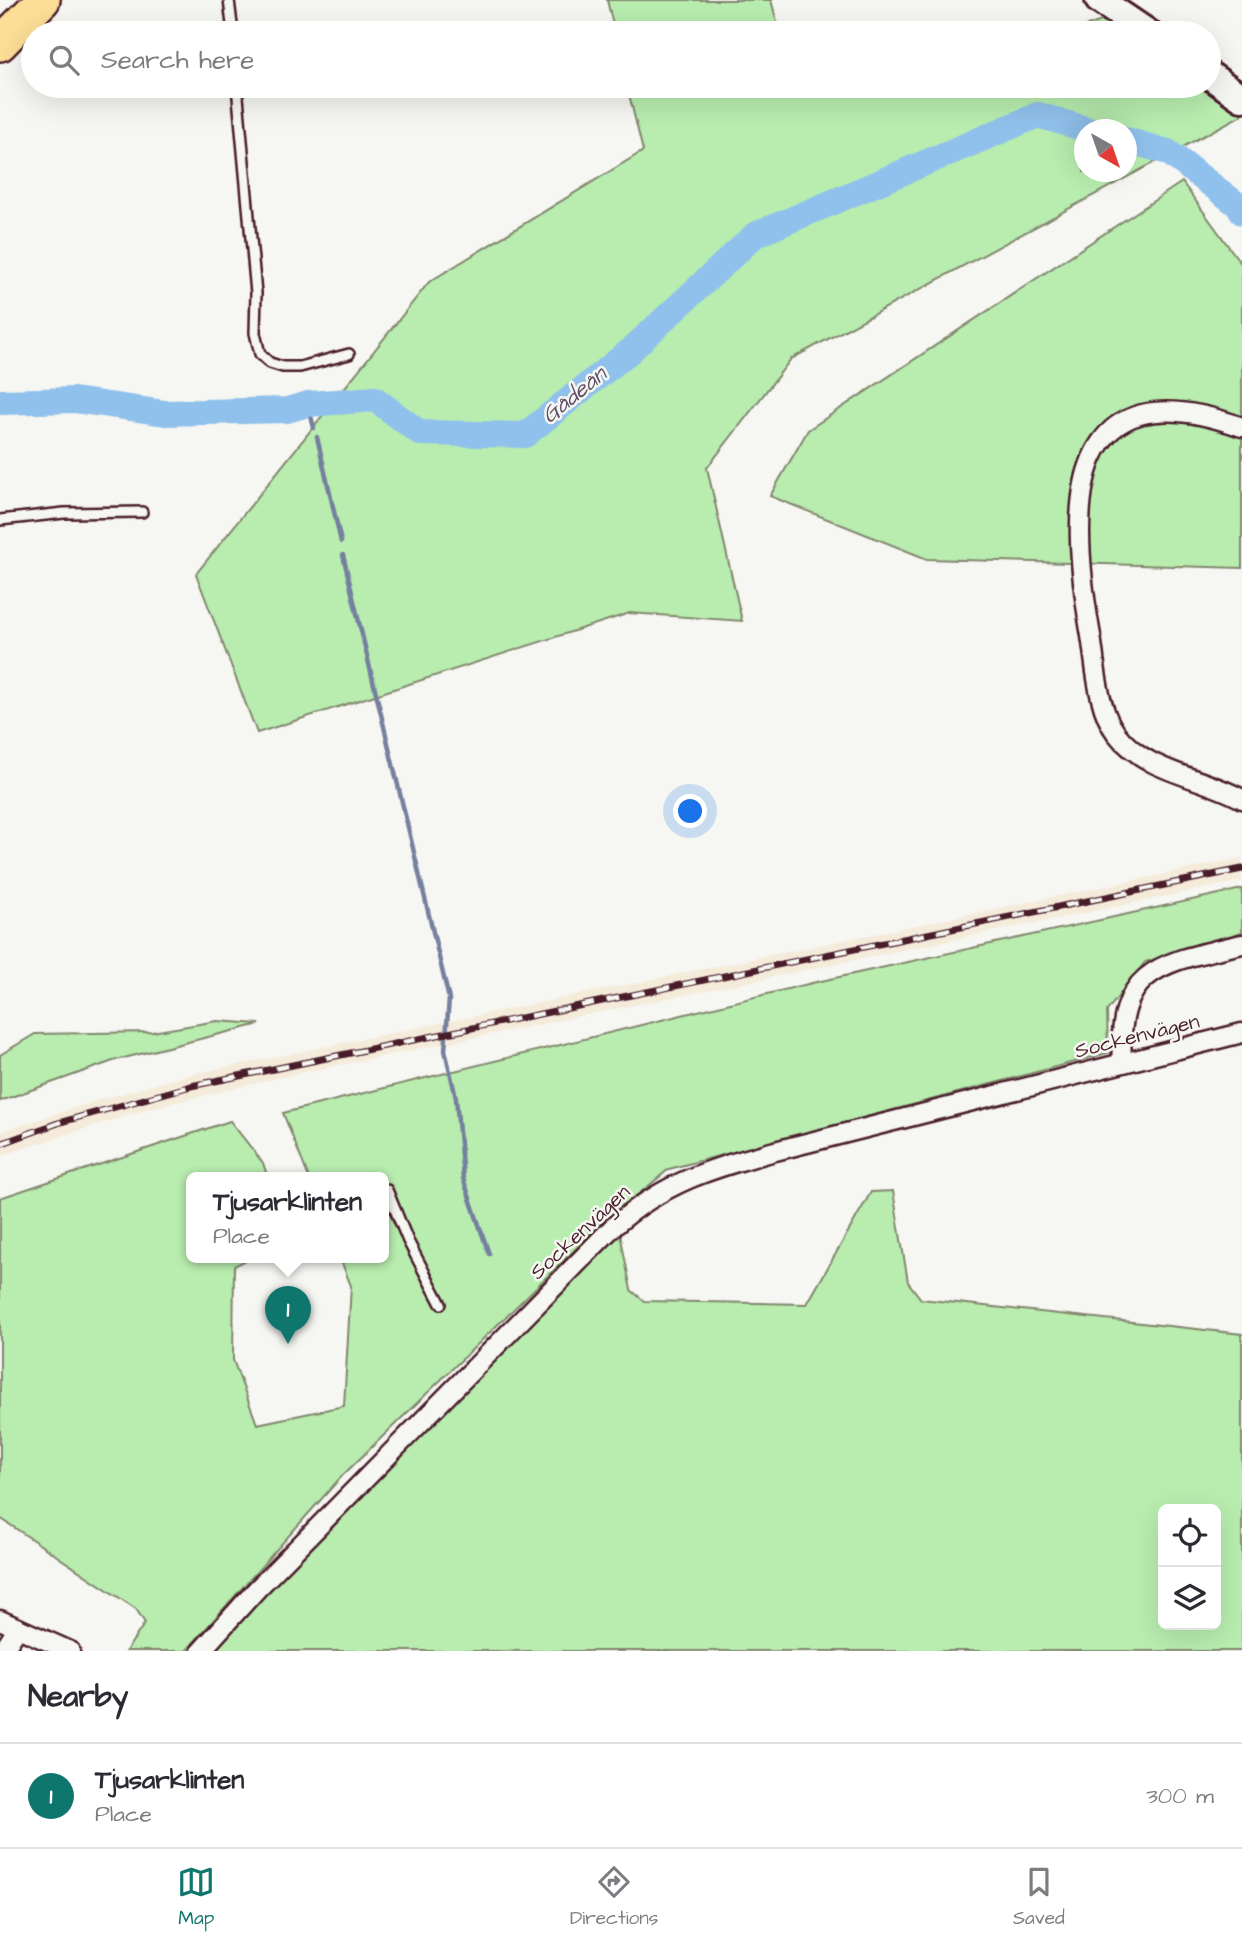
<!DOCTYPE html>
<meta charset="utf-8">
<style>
body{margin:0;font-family:"Architects Daughter",sans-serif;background:#f7f7f7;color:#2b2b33}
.controls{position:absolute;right:21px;bottom:21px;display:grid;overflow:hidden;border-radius:10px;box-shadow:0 7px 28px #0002}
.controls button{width:63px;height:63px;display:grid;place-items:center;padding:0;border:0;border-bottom:2px solid #e1e1e2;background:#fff;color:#2b2b33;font:35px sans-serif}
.compass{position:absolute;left:1074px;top:119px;width:63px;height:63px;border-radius:50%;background:#fff;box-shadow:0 7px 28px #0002;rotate:140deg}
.you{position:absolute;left:691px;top:812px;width:24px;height:24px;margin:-18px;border:5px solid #fff;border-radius:50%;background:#1a73e8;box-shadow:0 0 0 10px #1a73e833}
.badge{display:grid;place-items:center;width:46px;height:46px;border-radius:50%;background:#0f766e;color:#fff;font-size:23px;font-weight:700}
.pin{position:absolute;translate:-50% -58px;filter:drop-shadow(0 2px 4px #0008)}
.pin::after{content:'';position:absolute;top:37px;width:24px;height:21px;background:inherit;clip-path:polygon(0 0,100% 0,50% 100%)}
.popup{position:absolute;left:186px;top:1172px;width:203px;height:91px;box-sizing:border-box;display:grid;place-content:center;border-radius:10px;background:#fff;filter:drop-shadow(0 2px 5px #0005);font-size:23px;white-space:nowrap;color:#7c7c81}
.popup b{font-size:26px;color:#2b2b33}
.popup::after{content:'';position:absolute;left:50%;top:100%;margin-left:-14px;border:14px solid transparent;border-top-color:#fff}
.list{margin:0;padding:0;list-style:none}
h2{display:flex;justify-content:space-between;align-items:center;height:91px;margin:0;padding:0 28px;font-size:30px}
h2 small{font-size:23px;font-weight:400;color:#7c7c81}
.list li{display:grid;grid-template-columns:46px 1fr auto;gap:21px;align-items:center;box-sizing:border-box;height:105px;padding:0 28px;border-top:2px solid #e1e1e2}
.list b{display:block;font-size:26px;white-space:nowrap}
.list p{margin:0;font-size:23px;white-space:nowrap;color:#7c7c81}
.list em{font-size:23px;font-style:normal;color:#7c7c81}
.icon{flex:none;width:38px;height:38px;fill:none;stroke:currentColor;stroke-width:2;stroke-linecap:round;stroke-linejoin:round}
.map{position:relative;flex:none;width:1242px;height:1651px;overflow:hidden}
.search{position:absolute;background:#fff;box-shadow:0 7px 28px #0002;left:21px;right:21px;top:21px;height:77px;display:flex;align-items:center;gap:18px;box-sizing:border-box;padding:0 24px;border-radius:38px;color:#7c7c81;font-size:26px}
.sheet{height:196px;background:#fff}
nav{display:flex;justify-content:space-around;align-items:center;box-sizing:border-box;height:98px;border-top:2px solid #e1e1e2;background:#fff;font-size:19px;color:#7c7c81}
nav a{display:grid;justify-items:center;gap:4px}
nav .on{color:#0f766e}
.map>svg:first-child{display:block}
.built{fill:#f5ebdb}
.green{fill:#b8edaf;stroke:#81866d;stroke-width:2;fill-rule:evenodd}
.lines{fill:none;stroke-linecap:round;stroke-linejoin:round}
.stream{stroke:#74809f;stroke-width:4.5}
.river{stroke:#90c1ec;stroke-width:26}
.lane-casing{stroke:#4a1f2b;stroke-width:14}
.street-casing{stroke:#4a1f2b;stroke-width:23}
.secondary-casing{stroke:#4a1f2b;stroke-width:32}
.highway-casing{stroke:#4a1f2b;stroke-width:38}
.lane{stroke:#f6f6f2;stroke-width:9}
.street{stroke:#f6f6f2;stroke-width:18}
.secondary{stroke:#f6f6f2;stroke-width:26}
.highway{stroke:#fcde96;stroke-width:33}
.rail-casing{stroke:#4a1f2b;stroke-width:7}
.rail{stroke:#f6f6f2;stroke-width:4.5;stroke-dasharray:13;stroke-linecap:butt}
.labels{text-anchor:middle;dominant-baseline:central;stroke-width:5;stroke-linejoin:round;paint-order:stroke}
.street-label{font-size:21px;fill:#4a1f2b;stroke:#f6f6f2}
.water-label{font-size:23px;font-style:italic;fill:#5f5065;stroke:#f6f6f2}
</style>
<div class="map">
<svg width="1242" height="1651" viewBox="0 0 1242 1651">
<rect width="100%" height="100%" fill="#f6f6f2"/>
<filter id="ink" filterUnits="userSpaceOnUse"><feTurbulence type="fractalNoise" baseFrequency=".0143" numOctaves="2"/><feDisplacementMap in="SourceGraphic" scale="14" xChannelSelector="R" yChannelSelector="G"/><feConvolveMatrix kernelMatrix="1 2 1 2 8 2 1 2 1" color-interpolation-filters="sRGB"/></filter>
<g filter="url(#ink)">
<path class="built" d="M1242 858V881L287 1076 147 1109 0 1156V1132L105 1098 188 1075Z"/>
<g class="green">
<path d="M607 0H771L780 33H615Z"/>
<path d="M1110 18 1133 33H1067Z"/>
<path d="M627 86H1209L1242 106V115L791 359 707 468 742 621 630 613 257 733 196 574 429 282 643 151ZM1084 130H1126V172H1084Z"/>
<path d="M1182 182 1242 265V568L927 559 770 496 808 430Z"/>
<path d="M1242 889V932L1145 962 1107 1011 1108 1053 669 1169 592 1233 342 1476 186 1651H126L145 1623 136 1609 0 1518V1198L230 1121 263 1163 268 1178H192V1258H250L234 1266 233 1360 257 1424 344 1406 351 1286 340 1258H384V1178H309L283 1113 812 983Z"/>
<path d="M217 1021 260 1024 116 1060 0 1101V1055L35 1034 152 1032Z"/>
<path d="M893 1191 908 1282 921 1299 1242 1334V1651H208L619 1228 631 1290 644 1301 807 1304 871 1192ZM1163 1509H1216V1625H1163Z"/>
</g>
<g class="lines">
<g class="stream">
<path d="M308 404 314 428"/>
<path d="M317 437 341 542"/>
<path d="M343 555 449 999 445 1050 456 1098 463 1178 489 1254"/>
</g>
<g class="river">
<path d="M1126 140 1168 152 1238 205 1242 212"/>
<path d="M0 402 74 400 165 413 287 410 308 404 375 399 420 433 525 435 630 351 755 235 1038 115 1089 130"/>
</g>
<defs>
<g id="lane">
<path d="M229 0 233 33"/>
<path d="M237 86 256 293 255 333 260 354 270 363 283 367H300L349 354"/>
<path d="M0 520 64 513 142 512"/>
<path d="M387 1190 408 1241 441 1304"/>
</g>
<g id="street">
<path d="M1242 427C1067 364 1068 504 1090 630 1096 662 1096 706 1116 733 1146 773 1201 776 1242 799"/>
<path d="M1122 1063C1116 966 1163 963 1242 944"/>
<path d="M0 1620 70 1651"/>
<path d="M3 1651 18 1628"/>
<path d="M201 1651 257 1589 612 1228C664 1182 710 1169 775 1151L1242 1033"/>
</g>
<g id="secondary">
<path d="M1099 0 1148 33"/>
<path d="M1209 75 1242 98"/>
</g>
<path id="highway" d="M0 44 43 0"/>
</defs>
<use href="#lane" class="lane-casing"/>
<use href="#street" class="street-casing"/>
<use href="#secondary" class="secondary-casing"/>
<use href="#highway" class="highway-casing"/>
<use href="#lane" class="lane"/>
<use href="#street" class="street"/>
<use href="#secondary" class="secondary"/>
<use href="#highway" class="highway"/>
<defs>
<path id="rail" d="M0 1144 58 1123 191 1086 1242 869"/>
</defs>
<use href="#rail" class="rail-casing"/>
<use href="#rail" class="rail"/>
</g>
</g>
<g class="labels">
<g class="street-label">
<text transform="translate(1137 1036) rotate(-14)">Sockenvägen</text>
<text transform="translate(580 1232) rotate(-43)">Sockenvägen</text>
</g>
<g class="water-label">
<text transform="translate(574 395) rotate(-39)">Gådeån</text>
</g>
</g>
</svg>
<div class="controls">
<button><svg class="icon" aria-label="locate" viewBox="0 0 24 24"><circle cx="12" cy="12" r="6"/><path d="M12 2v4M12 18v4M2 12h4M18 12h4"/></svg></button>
<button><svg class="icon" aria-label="layers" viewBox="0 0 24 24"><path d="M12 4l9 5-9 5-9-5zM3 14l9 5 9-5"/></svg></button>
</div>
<svg class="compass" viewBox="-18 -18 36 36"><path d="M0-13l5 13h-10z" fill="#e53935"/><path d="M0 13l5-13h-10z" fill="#7c7c81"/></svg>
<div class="you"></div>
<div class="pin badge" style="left:288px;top:1344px">1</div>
<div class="popup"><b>Tjusarklinten</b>Place</div>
<div class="search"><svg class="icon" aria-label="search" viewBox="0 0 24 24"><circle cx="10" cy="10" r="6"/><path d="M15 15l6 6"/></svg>Search here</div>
</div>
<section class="sheet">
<h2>Nearby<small></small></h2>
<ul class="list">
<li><span class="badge">1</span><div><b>Tjusarklinten</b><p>Place</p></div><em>300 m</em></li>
</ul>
</section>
<nav>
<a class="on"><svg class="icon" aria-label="map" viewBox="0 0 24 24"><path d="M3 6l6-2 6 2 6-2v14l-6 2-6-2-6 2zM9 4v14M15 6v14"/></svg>Map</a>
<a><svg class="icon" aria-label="directions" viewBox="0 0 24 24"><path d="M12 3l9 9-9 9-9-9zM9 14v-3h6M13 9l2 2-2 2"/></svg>Directions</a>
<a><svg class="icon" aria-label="saved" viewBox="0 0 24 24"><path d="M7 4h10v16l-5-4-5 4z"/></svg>Saved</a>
</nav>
